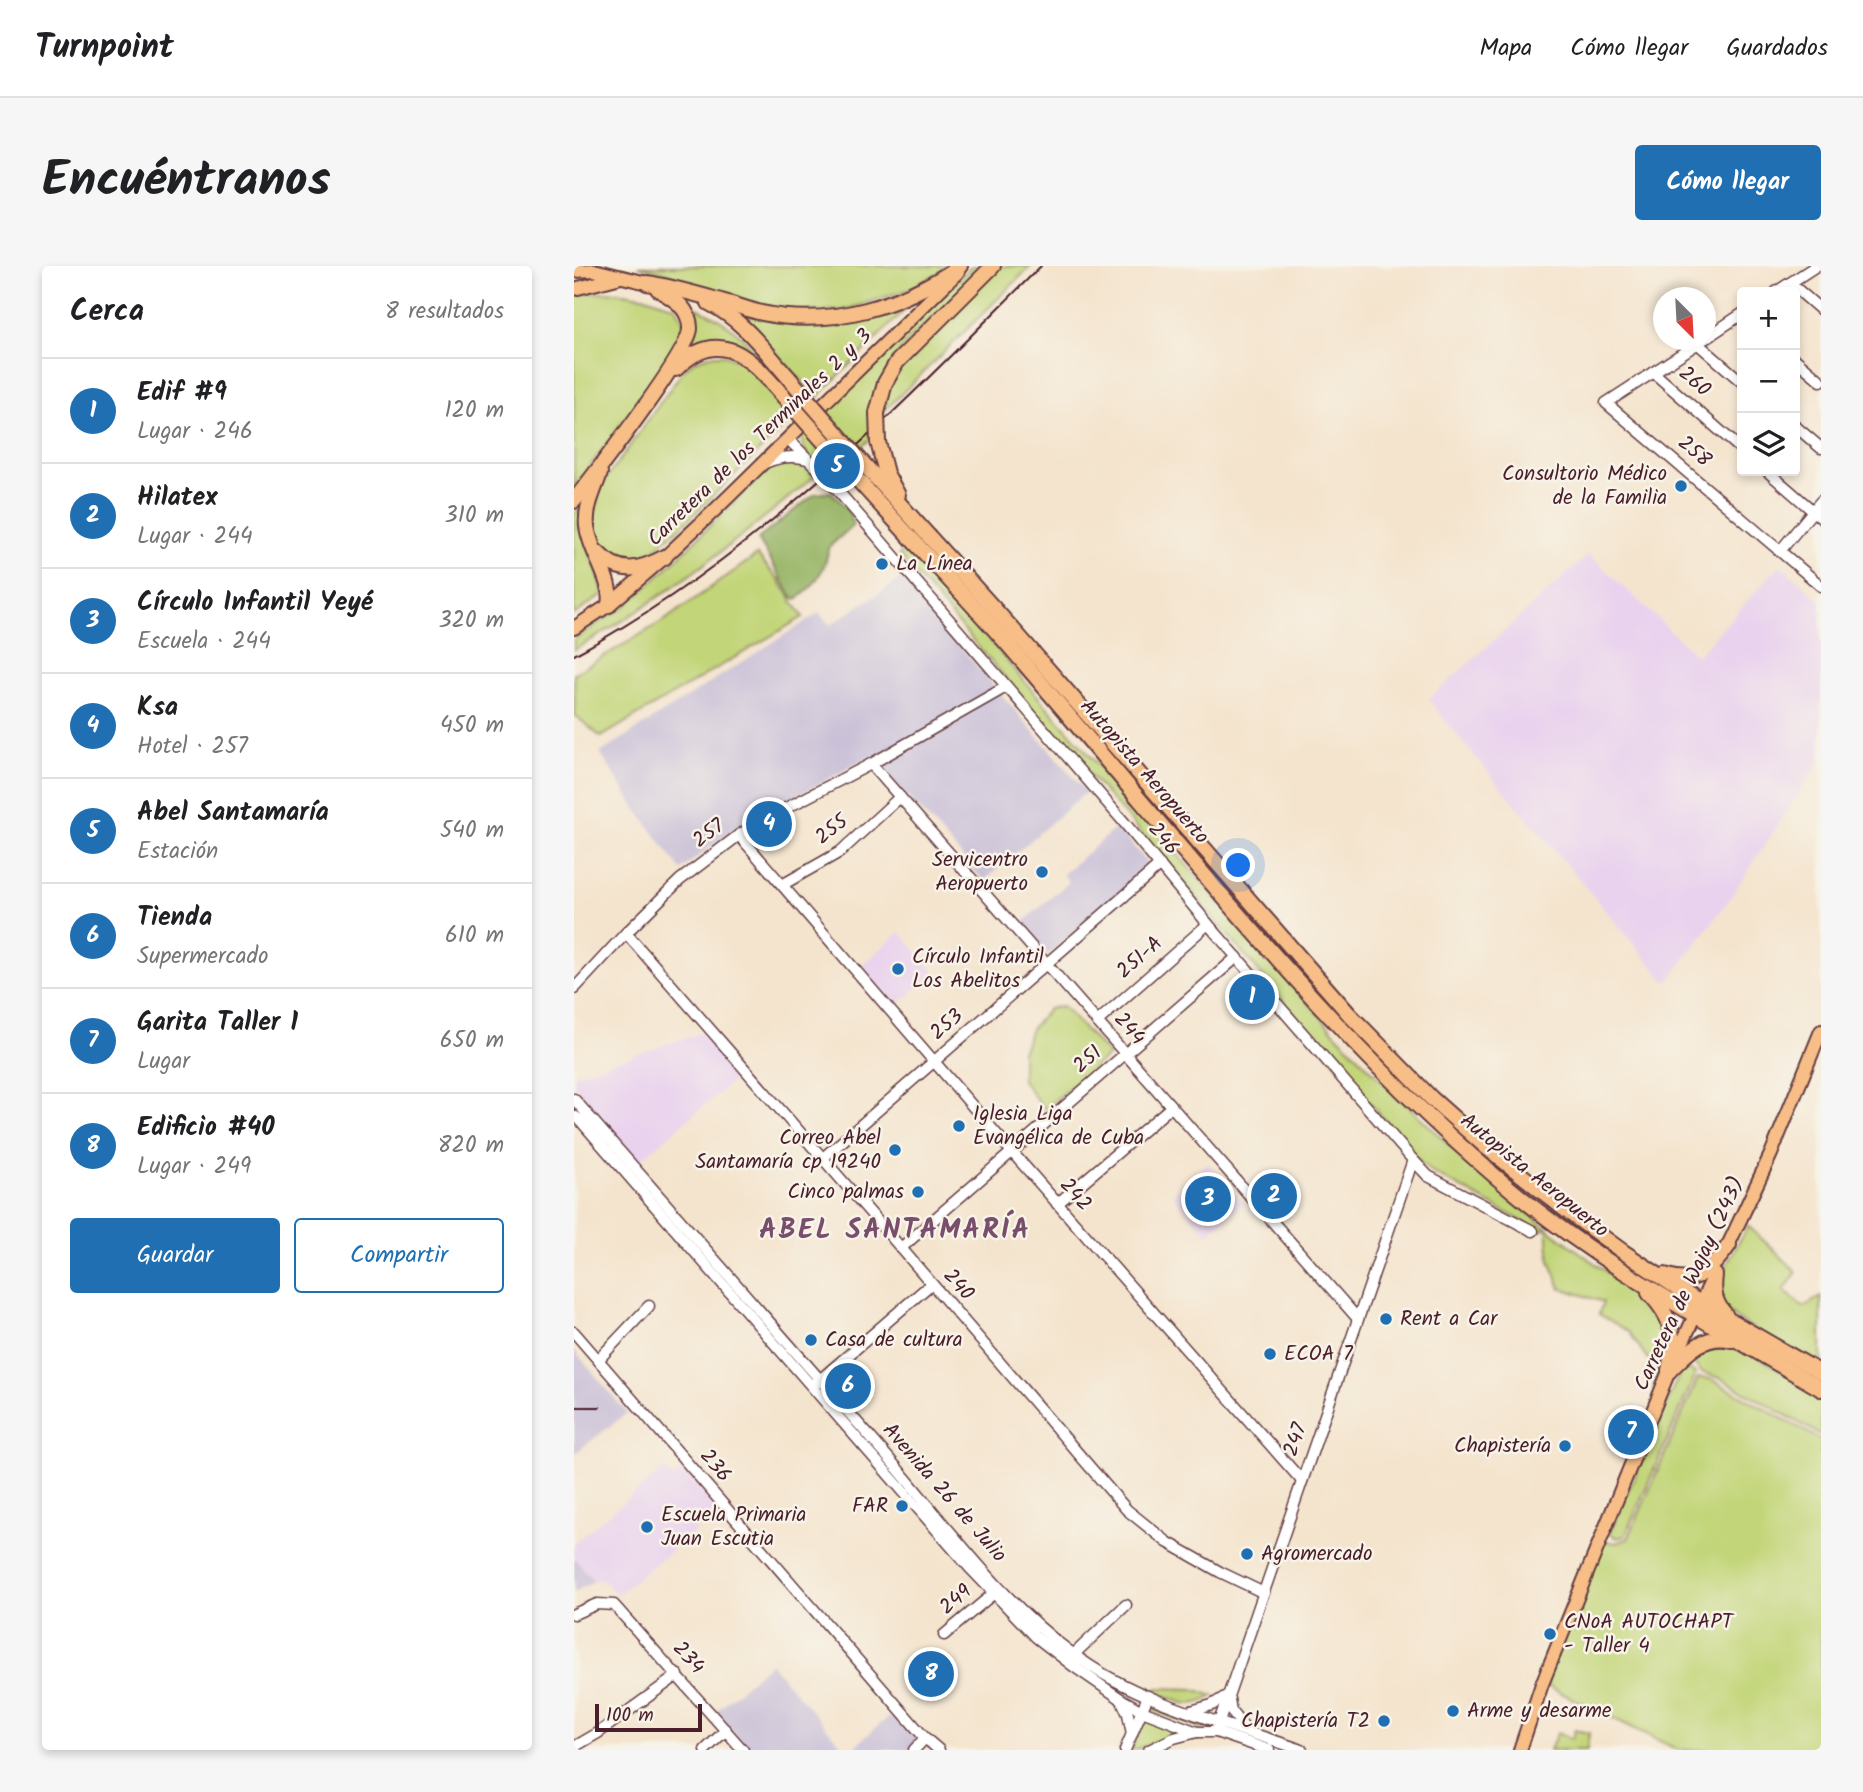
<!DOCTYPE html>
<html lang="es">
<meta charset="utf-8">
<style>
body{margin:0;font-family:Kalam,sans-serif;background:#f6f6f6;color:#202124}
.controls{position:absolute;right:21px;top:21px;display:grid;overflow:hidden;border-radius:7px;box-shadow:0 4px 10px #0003}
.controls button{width:63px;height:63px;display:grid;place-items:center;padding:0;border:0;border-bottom:2px solid #e0e0e0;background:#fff;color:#202124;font:35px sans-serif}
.compass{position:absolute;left:1079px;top:21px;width:63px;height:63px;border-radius:50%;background:#fff;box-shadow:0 4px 10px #0003;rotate:156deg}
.scale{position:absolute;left:21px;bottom:18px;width:107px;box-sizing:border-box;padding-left:7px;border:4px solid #4a1f2b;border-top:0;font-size:19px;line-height:24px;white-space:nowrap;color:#4a1f2b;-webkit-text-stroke:5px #f7f3e8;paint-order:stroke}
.you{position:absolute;left:665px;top:600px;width:24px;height:24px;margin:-18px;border:5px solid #fff;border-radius:50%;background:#1a73e8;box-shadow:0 0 0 10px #1a73e833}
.badge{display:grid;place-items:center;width:46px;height:46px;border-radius:50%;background:#1f6fb2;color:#fff;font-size:23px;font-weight:700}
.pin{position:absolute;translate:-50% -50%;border:4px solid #fff;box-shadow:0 2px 7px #0006}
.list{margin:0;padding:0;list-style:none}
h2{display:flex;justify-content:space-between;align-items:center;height:91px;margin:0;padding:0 28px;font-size:30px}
h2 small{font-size:23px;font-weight:400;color:#757577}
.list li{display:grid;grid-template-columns:46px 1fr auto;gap:21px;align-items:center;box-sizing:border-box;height:105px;padding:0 28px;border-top:2px solid #e0e0e0}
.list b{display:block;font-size:26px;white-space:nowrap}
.list p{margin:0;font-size:23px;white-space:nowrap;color:#757577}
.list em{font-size:23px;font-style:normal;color:#757577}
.actions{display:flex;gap:14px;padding:21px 28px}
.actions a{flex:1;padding:16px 0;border:2px solid #1f6fb2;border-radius:7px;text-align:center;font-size:24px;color:#1f6fb2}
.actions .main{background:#1f6fb2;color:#fff}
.icon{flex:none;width:38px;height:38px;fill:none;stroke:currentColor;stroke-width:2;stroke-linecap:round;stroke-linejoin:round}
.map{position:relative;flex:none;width:1247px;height:1484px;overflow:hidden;border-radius:7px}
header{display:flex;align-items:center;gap:42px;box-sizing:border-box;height:98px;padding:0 35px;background:#fff;border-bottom:2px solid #e0e0e0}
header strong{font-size:33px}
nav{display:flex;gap:38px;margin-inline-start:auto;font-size:24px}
.intro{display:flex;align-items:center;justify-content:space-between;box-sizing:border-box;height:168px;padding:0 42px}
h1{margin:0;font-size:49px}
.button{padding:18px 32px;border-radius:7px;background:#1f6fb2;color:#fff;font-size:24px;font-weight:700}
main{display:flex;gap:42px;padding:0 42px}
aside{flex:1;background:#fff;border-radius:7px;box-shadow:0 4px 10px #0003}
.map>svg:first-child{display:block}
.built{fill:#e9d2ee}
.industrial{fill:#c9bfd7}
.green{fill:#c2d578;stroke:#867a52;stroke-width:2}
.forest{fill:#99b668;stroke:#726a4a;stroke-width:2}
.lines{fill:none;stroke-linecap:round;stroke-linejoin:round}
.minor-casing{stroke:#643d43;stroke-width:13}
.major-casing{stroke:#643d43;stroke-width:16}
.highway-casing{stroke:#643d43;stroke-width:18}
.minor{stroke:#fff;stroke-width:10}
.major{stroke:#f7be88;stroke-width:12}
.highway{stroke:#f7be88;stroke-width:14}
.rail{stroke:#4a1f2b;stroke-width:2}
.highway-bridge-casing{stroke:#643d43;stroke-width:18;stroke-linecap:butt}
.highway-bridge{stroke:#f7be88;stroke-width:14}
.poi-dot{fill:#1f6fb2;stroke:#f7f3e8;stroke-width:2.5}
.labels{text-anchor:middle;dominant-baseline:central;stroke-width:5;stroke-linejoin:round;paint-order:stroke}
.street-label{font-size:21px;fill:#4a1f2b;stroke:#f7f3e8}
.poi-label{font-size:21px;fill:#4a1f2b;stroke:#f7f3e8;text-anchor:start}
.district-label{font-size:28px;font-weight:bold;letter-spacing:2px;fill:#794e6b;stroke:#f7f3e8}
</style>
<header>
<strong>Turnpoint</strong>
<nav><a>Mapa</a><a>Cómo llegar</a><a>Guardados</a></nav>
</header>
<div class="intro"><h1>Encuéntranos</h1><a class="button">Cómo llegar</a></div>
<main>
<aside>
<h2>Cerca<small>8 resultados</small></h2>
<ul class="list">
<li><span class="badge">1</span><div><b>Edif #9</b><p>Lugar · 246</p></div><em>120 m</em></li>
<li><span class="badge">2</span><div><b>Hilatex</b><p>Lugar · 244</p></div><em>310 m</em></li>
<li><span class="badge">3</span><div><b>Círculo Infantil Yeyé</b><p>Escuela · 244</p></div><em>320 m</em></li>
<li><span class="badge">4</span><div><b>Ksa</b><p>Hotel · 257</p></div><em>450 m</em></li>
<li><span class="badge">5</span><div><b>Abel Santamaría</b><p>Estación</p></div><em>540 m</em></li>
<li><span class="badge">6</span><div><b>Tienda</b><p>Supermercado</p></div><em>610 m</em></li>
<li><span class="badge">7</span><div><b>Garita Taller 1</b><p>Lugar</p></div><em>650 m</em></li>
<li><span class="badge">8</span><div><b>Edificio #40</b><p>Lugar · 249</p></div><em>820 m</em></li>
</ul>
<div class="actions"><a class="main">Guardar</a><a>Compartir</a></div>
</aside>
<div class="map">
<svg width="1247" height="1484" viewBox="0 0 1247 1484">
<rect width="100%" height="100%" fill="#f7f3e8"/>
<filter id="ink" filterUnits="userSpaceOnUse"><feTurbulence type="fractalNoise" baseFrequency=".0143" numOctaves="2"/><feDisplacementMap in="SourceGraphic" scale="14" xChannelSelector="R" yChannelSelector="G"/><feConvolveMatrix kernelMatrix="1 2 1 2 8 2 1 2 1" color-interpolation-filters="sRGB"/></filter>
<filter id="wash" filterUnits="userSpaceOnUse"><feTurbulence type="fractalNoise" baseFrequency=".00686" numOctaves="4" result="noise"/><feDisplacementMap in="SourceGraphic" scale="28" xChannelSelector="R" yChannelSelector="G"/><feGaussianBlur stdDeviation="1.57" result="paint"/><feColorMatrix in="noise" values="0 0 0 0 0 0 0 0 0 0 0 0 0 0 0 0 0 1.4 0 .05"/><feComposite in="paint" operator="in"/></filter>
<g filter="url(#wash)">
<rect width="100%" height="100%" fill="#f4e4cd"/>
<g class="built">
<path d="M1015 288 1123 390 1206 299 1247 335V493L1157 631 1093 717 872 456 855 433Z"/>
<path d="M326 666 361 707 322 740 287 700Z"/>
<path d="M127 767 165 810 65 895 0 818V809Z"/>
<path d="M634 897 670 937 634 969 598 929Z"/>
<path d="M90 1203 99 1212 108 1203 146 1245 43 1329 28 1313 20 1315 0 1292V1277Z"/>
</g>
<g class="industrial">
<path d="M327 313 512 526 410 615 362 561 295 491 157 565 107 604 63 544 26 487 245 347 256 359Z"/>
<path d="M543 561 576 600 474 689 447 658 495 616 489 608Z"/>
<path d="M0 1084 53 1147 0 1188Z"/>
<path d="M0 1292 20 1315 0 1326Z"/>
<path d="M196 1397 272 1484H176L141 1446Z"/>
<path d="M319 1447 344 1474 336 1484H277Z"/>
</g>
<g class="green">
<path d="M64 0H372L364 7 333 24 270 44 219 46 172 37 87 5Z"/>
<path d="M398 0H412L339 70 321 91 297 148V172L254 211C243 199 222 183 229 165Z"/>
<path d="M424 0H457L310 145 312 127 322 106Z"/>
<path d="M42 26 69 30 102 41 113 63 93 97 0 221V30L14 27Z"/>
<path d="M339 33 340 35 243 131 164 47 207 55Z"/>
<path d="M112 37C160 56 177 79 210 116L207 118C182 89 159 60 116 82Z"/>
<path d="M139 89H151L171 97 219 152 108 260 70 292 61 297H47L22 278 18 249 28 219 109 105 120 95Z"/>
<path d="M208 198 229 200 242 209C164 274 88 334 0 384V373L51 340 85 310 195 202Z"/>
<path d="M9 238 11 272 28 322 29 328 0 349V249Z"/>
<path d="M337 278 443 407 761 767 811 818 892 895 973 962 1080 1041 1094 1065 1093 1097 1079 1124 1084 1099 1073 1092 1055 1066 1025 1048 1029 1036 987 1022 976 995 973 962 966 965 859 907 845 895 571 571 504 496 325 289Z"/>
<path d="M183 289 204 313 229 351 27 471 1 449 0 408 91 354Z"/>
<path d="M488 740 535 789 470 843 448 814V786L457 763 475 743Z"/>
<path d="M1174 960 1223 1006 1210 1024 1229 1041 1247 1031V1102L1162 1052C1158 1048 1152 1044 1149 1040 1136 1016 1163 981 1174 960Z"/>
<path d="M1163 1078 1247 1129V1169L1146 1112 1127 1106 1117 1094V1090L1127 1080Z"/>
<path d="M1111 1101 1122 1108 1051 1270 1043 1272 1036 1267 1104 1111Z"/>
<path d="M1124 1112 1137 1113 1247 1174V1484H1103L1098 1481 969 1418 1027 1274 1042 1277 1054 1273Z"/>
<path d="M583 1422 619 1423 640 1430C613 1445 607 1436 581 1425Z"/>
<path d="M582 1437 638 1459 636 1463 627 1462 577 1444 576 1439Z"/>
<path d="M571 1452 605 1465C594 1470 566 1484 557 1484Z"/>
<path d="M1001 1464 1015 1467 1013 1484H976L983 1467 998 1473Z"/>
</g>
<path class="forest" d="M257 226C265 234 278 246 279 259L254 282C254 300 238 325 222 333L218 331 184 273 241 228Z"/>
</g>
<g filter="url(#ink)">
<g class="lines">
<defs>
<g id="minor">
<path d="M1216 17 1247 44"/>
<path d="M1202 26 1242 0"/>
<path d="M1132 72 1168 48"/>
<path d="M1129 74 1032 137 1247 320"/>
<path d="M1123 77 1168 116"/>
<path d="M1221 93 1247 115"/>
<path d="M1079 106 1168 184"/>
<path d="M1221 160 1247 182"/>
<path d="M214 173 251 210 549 555 634 658 839 894 854 910 959 965"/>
<path d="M191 197C205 191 218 189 233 193"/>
<path d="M1193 205 1247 252"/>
<path d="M1207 284 1247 235"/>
<path d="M297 498 784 1053"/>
<path d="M165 569 438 886 728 1215"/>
<path d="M208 619 266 586 326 531"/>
<path d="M52 667 327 982 553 1244 593 1276 646 1306 690 1327"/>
<path d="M0 723 52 667 106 614 165 569 191 553 297 498 432 421"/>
<path d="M523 756 634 658"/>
<path d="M0 833C103 951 207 1069 311 1188 371 1257 425 1334 499 1388 564 1437 651 1457 728 1484"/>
<path d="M0 850 5 853 395 1301 462 1371 502 1402 547 1433 568 1445 623 1466H642L695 1484"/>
<path d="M249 892 586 599"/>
<path d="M483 938 597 841"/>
<path d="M327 982 663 691"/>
<path d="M0 1066 351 1472 365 1484"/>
<path d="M25 1093 75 1040"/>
<path d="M241 1118 357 1018"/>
<path d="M0 1348 23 1338 40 1339 169 1484"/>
<path d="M370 1369 419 1328"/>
<path d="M497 1391 552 1339"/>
<path d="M547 1433 554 1448 558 1468"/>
<path d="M655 1433 657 1445 671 1462"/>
<path d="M617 1445 638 1439 654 1429"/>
<path d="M643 1462 839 894"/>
<path d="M0 1481 24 1467 104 1409"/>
<path d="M131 1484 152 1464"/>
<path d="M340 1484 351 1472"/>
<path d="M551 1484 574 1430"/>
<path d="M575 1484 600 1472 623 1466"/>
</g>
<g id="major">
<path d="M0 5 20 4 73 17"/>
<path d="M0 23 47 11"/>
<path d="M0 362 35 339 91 291 142 243 384 6"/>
<path d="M1151 986 1197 888 1247 765"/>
<path d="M946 1484 968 1418 1095 1105 1140 1009"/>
</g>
<g id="highway">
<path d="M73 17C98 21 122 28 147 35 160 38 174 44 188 47 258 62 328 40 386 0"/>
<path d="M135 37C169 54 191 85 215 112"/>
<path d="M102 103C142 62 173 87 203 123"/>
<path d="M303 147 311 117 323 96 419 0"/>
<path d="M304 176 312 207 324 229"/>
<path d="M286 194 442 367 775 748 857 832 912 881 993 945 1048 985 1126 1037 1247 1107"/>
<path d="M275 204C326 261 379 317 430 374 476 427 521 481 566 534 685 673 803 814 945 930 1038 1006 1144 1062 1247 1123"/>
<path d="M26 207C20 225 11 241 13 260 16 287 40 314 35 339"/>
<path d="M0 235C20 209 117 85 116 62 116 42 99 32 84 23"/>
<path d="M23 286C45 309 65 305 91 291"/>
<path d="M1091 1009C1123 1020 1137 1004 1155 979"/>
<path d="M1141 1009C1139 1025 1140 1036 1151 1048"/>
<path d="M1075 1027C1101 1055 1101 1069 1095 1105"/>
<path d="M1095 1105C1113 1087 1130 1067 1158 1074"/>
</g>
</defs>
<use href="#minor" class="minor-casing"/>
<use href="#major" class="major-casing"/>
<use href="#highway" class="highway-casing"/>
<use href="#minor" class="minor"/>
<use href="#major" class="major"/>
<use href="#highway" class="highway"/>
<g class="rail">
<path d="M0 389C184 290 321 145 467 0"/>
<path d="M0 1141H26"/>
</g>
<defs>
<g id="highway-bridge">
<path d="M215 112 286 194"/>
<path d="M203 123 275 204"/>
<path d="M303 147 304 176"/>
</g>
</defs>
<use href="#highway-bridge" class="highway-bridge-casing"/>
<use href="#highway-bridge" class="highway-bridge"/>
</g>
</g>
<g class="poi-dot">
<circle cx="1107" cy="220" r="7"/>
<circle cx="308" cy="298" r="7"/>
<circle cx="468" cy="606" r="7"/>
<circle cx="324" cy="703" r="7"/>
<circle cx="385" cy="860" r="7"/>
<circle cx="321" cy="884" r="7"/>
<circle cx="344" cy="926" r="7"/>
<circle cx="812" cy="1053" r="7"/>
<circle cx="237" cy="1074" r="7"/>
<circle cx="696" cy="1088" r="7"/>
<circle cx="991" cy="1180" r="7"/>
<circle cx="328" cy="1240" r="7"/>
<circle cx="73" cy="1261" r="7"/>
<circle cx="673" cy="1288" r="7"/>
<circle cx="976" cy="1368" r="7"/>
<circle cx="879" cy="1445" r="7"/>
<circle cx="810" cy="1455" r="7"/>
</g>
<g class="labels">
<g class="street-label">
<text transform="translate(1120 116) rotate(41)">260</text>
<text transform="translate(186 172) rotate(-44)">Carretera de los Terminales 2 y 3</text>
<text transform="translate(1120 186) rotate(40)">258</text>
<text transform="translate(570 506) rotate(49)">Autopista Aeropuerto</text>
<text transform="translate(258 564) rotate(-38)">255</text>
<text transform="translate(135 568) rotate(-37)">257</text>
<text transform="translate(589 573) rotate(50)">246</text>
<text transform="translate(566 692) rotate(-41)">251-A</text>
<text transform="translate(373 759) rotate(-41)">253</text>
<text transform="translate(555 763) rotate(49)">244</text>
<text transform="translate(514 794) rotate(-41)">251</text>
<text transform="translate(960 910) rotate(39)">Autopista Aeropuerto</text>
<text transform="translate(501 929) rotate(49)">242</text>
<text transform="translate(1116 1018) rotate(-65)">Carretera de Wajay (243)</text>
<text transform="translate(384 1019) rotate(49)">240</text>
<text transform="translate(722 1174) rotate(-71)">247</text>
<text transform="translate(141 1200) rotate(50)">236</text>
<text transform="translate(370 1227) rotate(49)">Avenida 26 de Julio</text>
<text transform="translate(382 1334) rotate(-40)">249</text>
<text transform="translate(114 1392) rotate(48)">234</text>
</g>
<g class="poi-label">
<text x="1093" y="208" text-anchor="end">Consultorio Médico<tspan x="1093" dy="24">de la Familia</tspan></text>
<text x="322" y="298">La Línea</text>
<text x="454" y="594" text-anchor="end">Servicentro<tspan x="454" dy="24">Aeropuerto</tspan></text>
<text x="338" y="691">Círculo Infantil<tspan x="338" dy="24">Los Abelitos</tspan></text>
<text x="399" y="848">Iglesia Liga<tspan x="399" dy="24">Evangélica de Cuba</tspan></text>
<text x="307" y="872" text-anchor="end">Correo Abel<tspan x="307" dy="24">Santamaría cp 19240</tspan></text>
<text x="330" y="926" text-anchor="end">Cinco palmas</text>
<text x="826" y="1053">Rent a Car</text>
<text x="251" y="1074">Casa de cultura</text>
<text x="710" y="1088">ECOA 7</text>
<text x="977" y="1180" text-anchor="end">Chapistería</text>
<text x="314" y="1240" text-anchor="end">FAR</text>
<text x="87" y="1249">Escuela Primaria<tspan x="87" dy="24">Juan Escutia</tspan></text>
<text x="687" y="1288">Agromercado</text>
<text x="990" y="1356">CNoA AUTOCHAPT<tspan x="990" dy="24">- Taller 4</tspan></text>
<text x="893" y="1445">Arme y desarme</text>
<text x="796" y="1455" text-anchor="end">Chapistería T2</text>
</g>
<g class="district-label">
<text x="321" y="964">ABEL SANTAMARÍA</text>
</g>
</g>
</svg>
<div class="controls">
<button>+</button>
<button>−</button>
<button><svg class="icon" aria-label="layers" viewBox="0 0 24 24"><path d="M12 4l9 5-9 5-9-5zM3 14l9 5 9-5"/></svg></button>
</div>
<svg class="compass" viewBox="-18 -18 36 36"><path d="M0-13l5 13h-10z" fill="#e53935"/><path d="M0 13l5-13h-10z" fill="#757577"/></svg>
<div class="scale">100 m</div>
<div class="you"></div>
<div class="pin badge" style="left:678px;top:731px">1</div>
<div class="pin badge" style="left:700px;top:930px">2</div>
<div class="pin badge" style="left:634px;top:933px">3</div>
<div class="pin badge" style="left:195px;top:558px">4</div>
<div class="pin badge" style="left:263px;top:200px">5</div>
<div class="pin badge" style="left:274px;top:1120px">6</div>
<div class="pin badge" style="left:1057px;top:1166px">7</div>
<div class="pin badge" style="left:357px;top:1408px">8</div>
</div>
</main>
